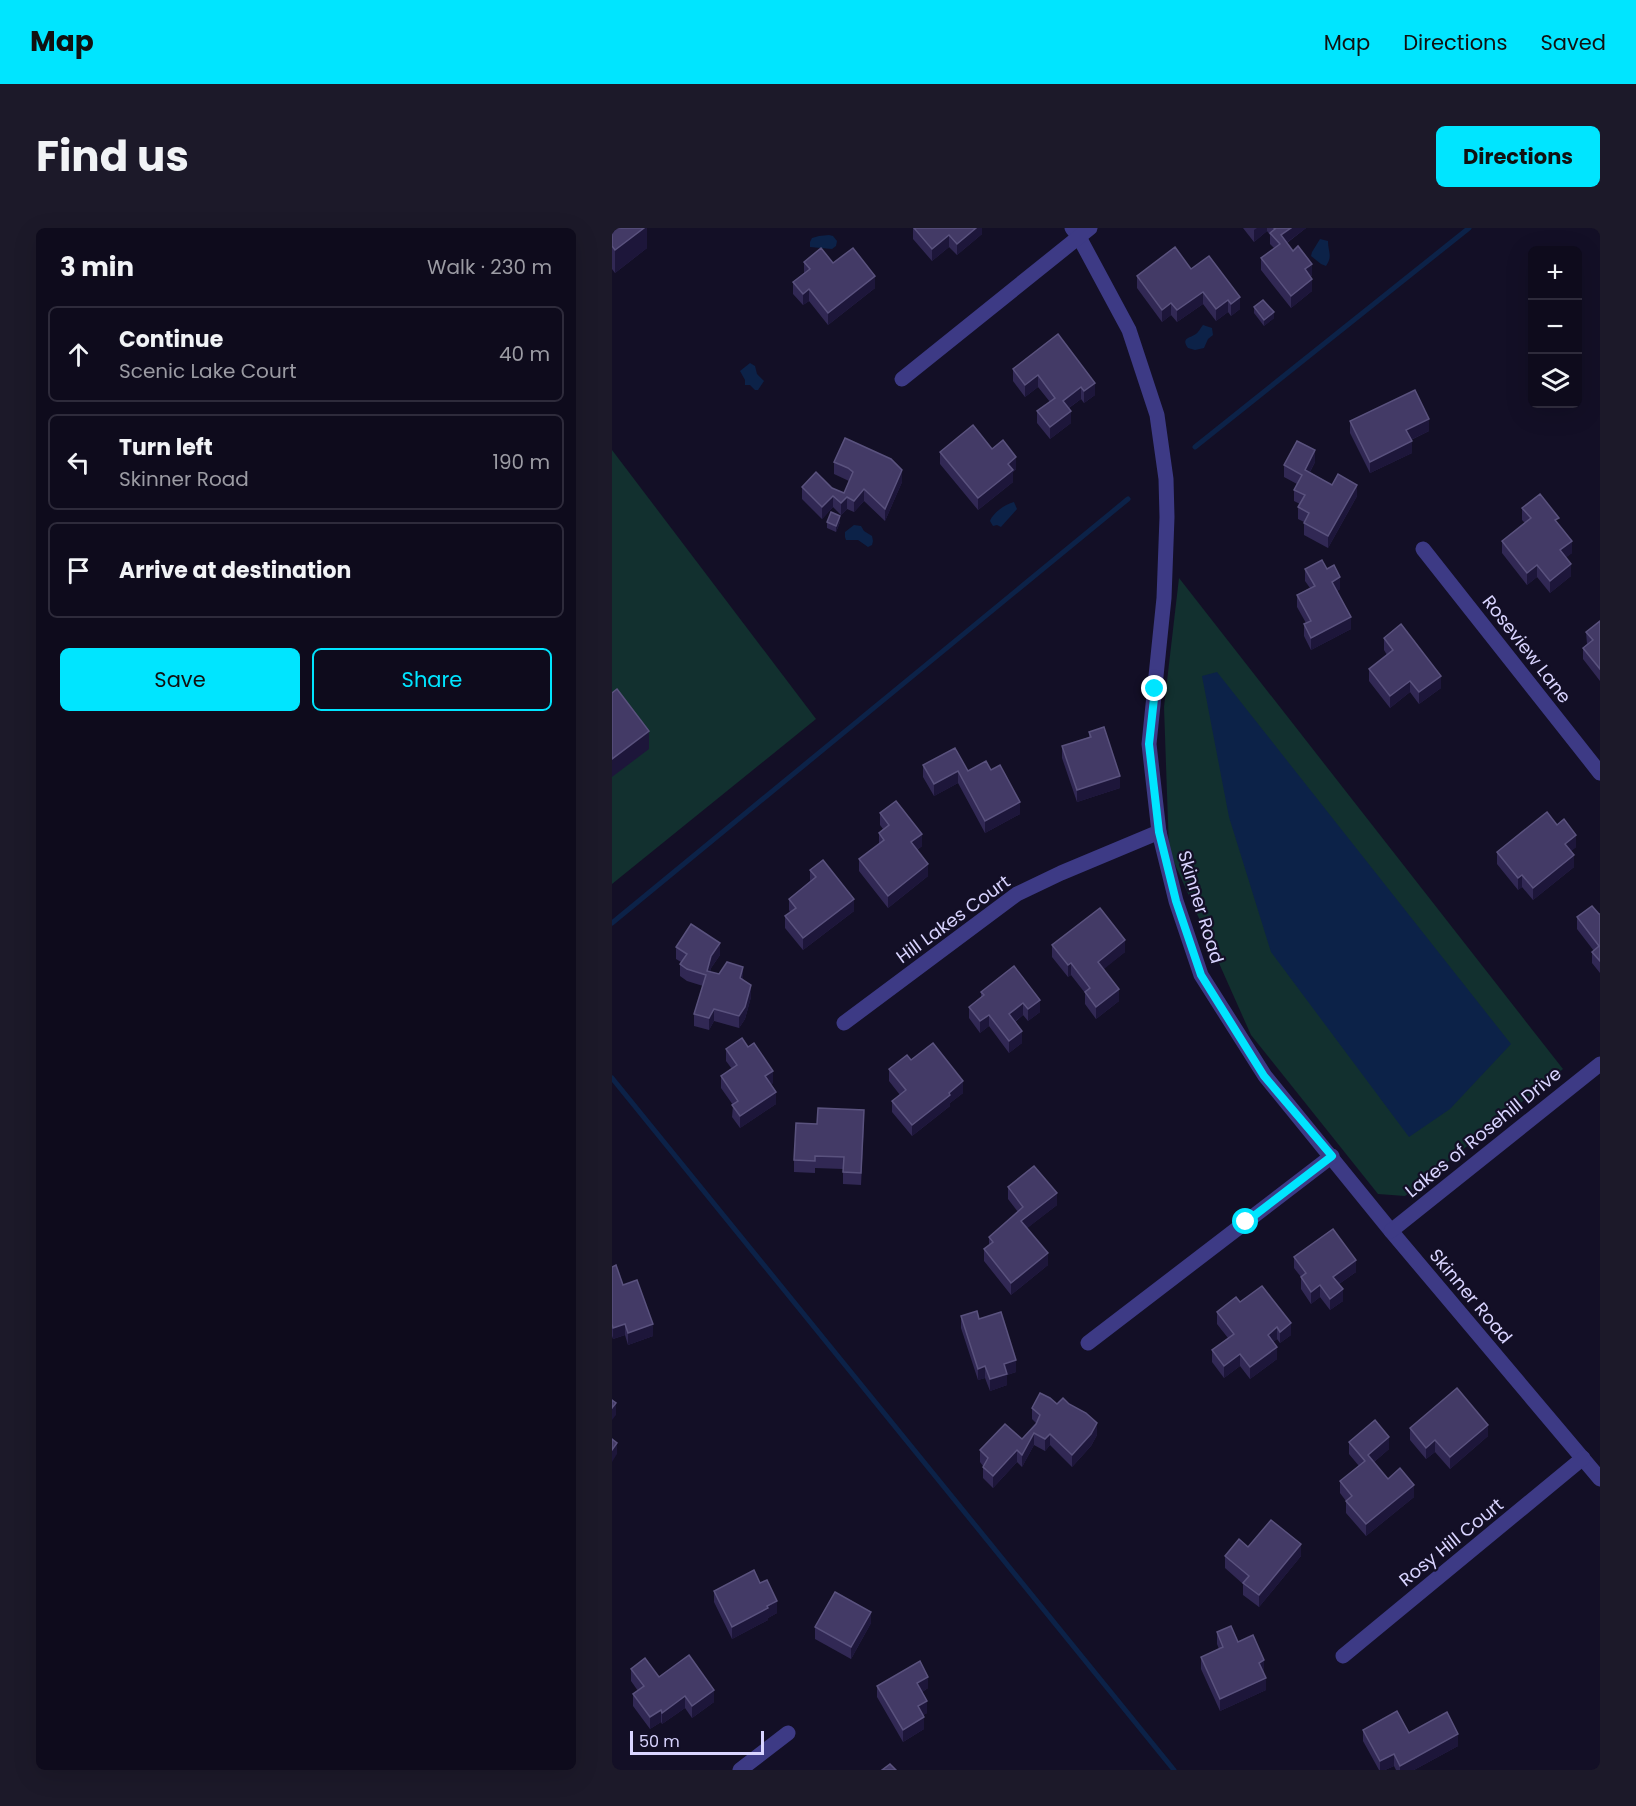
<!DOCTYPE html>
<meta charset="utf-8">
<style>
body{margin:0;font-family:Poppins,sans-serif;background:#1c1929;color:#f1f3f6}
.controls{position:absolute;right:18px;top:18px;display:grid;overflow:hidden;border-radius:9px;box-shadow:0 6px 24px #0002}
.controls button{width:54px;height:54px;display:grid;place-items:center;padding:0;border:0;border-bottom:2px solid #2e2b3b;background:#0e0b1c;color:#f1f3f6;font:30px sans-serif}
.scale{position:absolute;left:18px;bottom:15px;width:134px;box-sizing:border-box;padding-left:6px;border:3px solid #d9d4ff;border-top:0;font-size:16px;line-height:21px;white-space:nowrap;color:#d9d4ff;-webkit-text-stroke:4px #130f26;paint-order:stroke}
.stop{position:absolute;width:18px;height:18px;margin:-14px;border:4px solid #00e5ff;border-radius:50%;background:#fff}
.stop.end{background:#00e5ff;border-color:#fff;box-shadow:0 2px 6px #0008}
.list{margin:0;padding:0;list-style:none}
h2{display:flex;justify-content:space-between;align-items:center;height:78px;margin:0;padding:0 24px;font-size:26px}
h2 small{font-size:20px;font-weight:400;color:#9b9ba3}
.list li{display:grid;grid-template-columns:39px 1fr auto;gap:18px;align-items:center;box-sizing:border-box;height:96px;margin:0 12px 12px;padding:0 12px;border:2px solid #2e2b3b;border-radius:9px}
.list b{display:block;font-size:22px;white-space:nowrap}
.list p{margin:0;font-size:20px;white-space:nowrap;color:#9b9ba3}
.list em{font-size:20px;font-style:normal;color:#9b9ba3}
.actions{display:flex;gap:12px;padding:18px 24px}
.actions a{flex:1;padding:14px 0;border:2px solid #00e5ff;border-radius:9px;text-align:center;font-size:21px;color:#00e5ff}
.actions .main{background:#00e5ff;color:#111}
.icon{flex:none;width:33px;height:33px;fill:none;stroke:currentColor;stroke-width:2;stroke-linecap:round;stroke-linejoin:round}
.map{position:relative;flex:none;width:988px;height:1542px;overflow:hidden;border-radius:9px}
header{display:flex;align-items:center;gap:36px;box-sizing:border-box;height:84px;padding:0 30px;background:#00e5ff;color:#111}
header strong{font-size:28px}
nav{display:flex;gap:33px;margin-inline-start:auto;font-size:21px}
.intro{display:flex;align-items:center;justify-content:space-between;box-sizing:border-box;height:144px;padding:0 36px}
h1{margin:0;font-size:42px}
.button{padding:15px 27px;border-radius:9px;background:#00e5ff;color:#111;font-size:21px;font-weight:700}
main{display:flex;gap:36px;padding:0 36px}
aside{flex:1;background:#0e0b1c;border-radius:9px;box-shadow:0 6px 24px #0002}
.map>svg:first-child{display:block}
.green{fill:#12302f}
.water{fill:#0c2248}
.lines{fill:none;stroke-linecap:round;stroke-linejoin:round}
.stream{stroke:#0c2248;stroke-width:5}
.street{stroke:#3d3a85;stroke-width:15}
.wall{fill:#312854}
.shaded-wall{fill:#1d163a}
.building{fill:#433a66;stroke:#5a527e;stroke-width:1.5}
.route{stroke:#00e5ff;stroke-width:8}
.labels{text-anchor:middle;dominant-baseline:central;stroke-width:4.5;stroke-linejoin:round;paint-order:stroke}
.street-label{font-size:18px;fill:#d9d4ff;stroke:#130f26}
</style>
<header>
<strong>Map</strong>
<nav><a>Map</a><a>Directions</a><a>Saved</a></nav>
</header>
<div class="intro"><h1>Find us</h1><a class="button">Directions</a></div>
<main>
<aside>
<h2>3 min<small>Walk · 230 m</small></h2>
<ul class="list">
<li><svg class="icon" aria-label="ahead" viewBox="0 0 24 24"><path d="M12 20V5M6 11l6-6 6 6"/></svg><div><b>Continue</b><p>Scenic Lake Court</p></div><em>40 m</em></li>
<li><svg class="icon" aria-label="left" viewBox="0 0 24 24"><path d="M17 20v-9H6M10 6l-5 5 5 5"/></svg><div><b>Turn left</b><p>Skinner Road</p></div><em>190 m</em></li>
<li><svg class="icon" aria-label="arrive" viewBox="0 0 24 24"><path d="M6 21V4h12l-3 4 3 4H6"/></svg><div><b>Arrive at destination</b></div></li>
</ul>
<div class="actions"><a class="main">Save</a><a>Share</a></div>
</aside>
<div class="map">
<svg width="988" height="1542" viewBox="0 0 988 1542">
<rect width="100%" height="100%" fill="#130f26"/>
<g class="green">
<path d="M0 222 204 491 0 656Z"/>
<path d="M567 350 951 841 793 968 766 966 639 807 557 623 552 479Z"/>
</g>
<g class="water">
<path d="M217 7 221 8 225 13 224 18 220 21 198 19V14L200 10 207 8Z"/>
<path d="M708 11 716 13C716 24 721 28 714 38L709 36 699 28 700 24Z"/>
<path d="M591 97 600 100 601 107 596 111 592 120 583 122 576 120C568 108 580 111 586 104 588 102 589 99 591 97Z"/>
<path d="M138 135 143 138 145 146 152 153 146 162H143L138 157H133V152L128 143Z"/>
<path d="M402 274 405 281C400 287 394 293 389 299L385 297 381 298 378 293C381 285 393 276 402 274Z"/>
<path d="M242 297 249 298 252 303 260 308 261 313 260 317 256 319 246 312H234L233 309V304Z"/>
<path d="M605 444 899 816 838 881 797 909 659 724 617 589 590 448Z"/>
</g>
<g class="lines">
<g class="stream">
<path d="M583 219 857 0"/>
<path d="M0 695 516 271"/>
<path d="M0 850 562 1542"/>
</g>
<g class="street">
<path d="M460 0 467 9 517 102 545 187 554 251 555 289 552 370 537 516 547 604 564 673 589 747 653 848 779 1003 988 1251"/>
<path d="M290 151 478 0"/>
<path d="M811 321 988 545"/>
<path d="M232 795 405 666 449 645 547 604"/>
<path d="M779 1003 988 836"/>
<path d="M476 1115 720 928"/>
<path d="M731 1428 971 1230"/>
<path d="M128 1542 176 1505"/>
</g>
</g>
<g class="wall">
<path d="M0 0H35V20L3 45 0 41Z"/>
<path d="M301 0H370V6L345 27 337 19 320 33 301 11Z"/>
<path d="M631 0H694L675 15 700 47 698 49 700 63 679 80 649 42V30L662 20 658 16V7L655 3 642 14Z"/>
<path d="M192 34 263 60 216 97 197 73 191 77 181 66V54L192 45Z"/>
<path d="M579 41 628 81 619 88 616 84 604 93 591 76 565 94 559 87 550 94 525 60V48Z"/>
<path d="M642 79 662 90 652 98 642 85Z"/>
<path d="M446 106 483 167 472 175 469 171 457 180 459 195 438 211 425 195V183L438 174 426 159 413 169 401 153V141Z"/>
<path d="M738 193 817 203 799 212 800 225 758 245 738 205Z"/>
<path d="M380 221 404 241 401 244V254L366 282 328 236V224Z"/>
<path d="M222 234 290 254 273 293 252 273 242 284 235 281 229 287 221 279 210 291 190 271V259L220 260 232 265 237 253 222 246Z"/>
<path d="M703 234 698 244 720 257 745 268 716 320 692 307V294L686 291V279L688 276 682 273V262L685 256 672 249V237Z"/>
<path d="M910 280 947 297 960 325 954 329 959 348 938 365 925 349 915 357 890 325V313L913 295 910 292Z"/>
<path d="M215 294H228L224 304 215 300Z"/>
<path d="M693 341H715L728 361 725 363 739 401 699 422 692 408V396L694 395 685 379V367L698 360 693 353Z"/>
<path d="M988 393V453L971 431V420L975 416 974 404Z"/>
<path d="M772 410 829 460 807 476 798 464 778 480 757 453V441L775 427 772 422Z"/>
<path d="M477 504 508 560 465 574 450 530V518L477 509Z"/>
<path d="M311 537 356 543 379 542 408 586 373 605 346 555 322 568 311 549Z"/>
<path d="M268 585 310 618 305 622 316 648 276 680 247 643V631L267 616V605L271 601 268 597Z"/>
<path d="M964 619 959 623 962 639 921 672 910 659 906 662 885 636V624Z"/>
<path d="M198 642 242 683 191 722 173 700V688L178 684 177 682V671L198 653Z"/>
<path d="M987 686H988V745L980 735V724L982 723 965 701V689Z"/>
<path d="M440 717 513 724 491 741 507 773 484 791 473 776V765L459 747 456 749 440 729Z"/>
<path d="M64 719 108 727 99 740 98 744 131 751V752L139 769 133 791 127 800 102 793 97 802 82 798V786L91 758 75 753 68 748V736L69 734 64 731Z"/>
<path d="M402 738 428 784 416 793 411 787 403 794 410 815 397 825 377 798 368 805 357 790V779L369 769V764Z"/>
<path d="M114 821 161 855 159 856 164 876 128 900 120 889 121 877 109 860V848L120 841 114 833Z"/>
<path d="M299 832 351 865 338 875V878L300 908 280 884V873L288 867 277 853V841Z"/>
<path d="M252 894 249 957 231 956V941L203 940V945L182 944V932Z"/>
<path d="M396 959 445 977 415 1000 436 1037 399 1067 372 1033V1021L377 1018V1009L406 984 396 971Z"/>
<path d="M682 1029 744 1044 727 1056 731 1073 718 1082 708 1069 699 1076 689 1061V1049L682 1040Z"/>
<path d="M0 1039 11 1057 41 1108 16 1117 13 1107 1 1111 0 1108Z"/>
<path d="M628 1074 679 1107 668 1115 665 1111 661 1114 665 1131 638 1151 628 1138 612 1150 600 1134V1122L616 1110 605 1096V1084Z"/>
<path d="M349 1088 367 1091 404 1144 395 1147V1157L378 1163 373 1150 366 1152 349 1100Z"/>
<path d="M445 1176 485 1207 479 1218 460 1239 438 1217 433 1223 422 1217 410 1239 405 1234 381 1260 371 1250V1238L368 1234V1222L410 1211 424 1195 420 1191V1180Z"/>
<path d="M798 1200 876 1208 838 1241 823 1224 814 1231 798 1212Z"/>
<path d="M737 1214 777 1221 762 1234 776 1251 802 1269 754 1308 734 1285V1273L728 1265V1253L747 1238 737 1226Z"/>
<path d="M636 1319 689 1328 647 1379 631 1367V1356L613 1340V1328Z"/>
<path d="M148 1355 165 1385 156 1390V1392L120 1411 102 1374V1363Z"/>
<path d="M259 1395 239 1431 203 1411V1399Z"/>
<path d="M605 1404 626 1414 652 1444 651 1445 654 1462 608 1483 589 1441V1429L607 1421 605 1416Z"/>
<path d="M19 1441 47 1449 102 1474 80 1490 73 1480 50 1496 49 1494 38 1501 21 1478V1466L26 1463 19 1453Z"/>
<path d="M265 1458 316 1460 310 1464 315 1485 311 1487 312 1501 291 1514 265 1469Z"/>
<path d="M751 1502 797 1505 846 1518 802 1542H784L782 1538 773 1542H767L751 1513Z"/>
</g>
<g class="shaded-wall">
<path d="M32 0H35V20L3 45V22Z"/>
<path d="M364 0H370V6L345 27V16Z"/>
<path d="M645 0H655V3L642 14V2Z"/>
<path d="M679 0H694L669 19V7Z"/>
<path d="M337 7V19L320 33V21Z"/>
<path d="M700 36V47L693 53V41Z"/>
<path d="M263 48V60L216 97V85Z"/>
<path d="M700 51V63L679 80V68Z"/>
<path d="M197 61V73L191 77V66Z"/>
<path d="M591 64V76L565 94V82Z"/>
<path d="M628 69V81L619 88V76Z"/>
<path d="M616 72V84L604 93V81Z"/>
<path d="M559 75V87L550 94V82Z"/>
<path d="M662 84V90L652 98V92Z"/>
<path d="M426 147V159L413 169V157Z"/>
<path d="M483 155V167L472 175V163Z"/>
<path d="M469 159V171L451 184V173Z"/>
<path d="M459 183V195L438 211V199Z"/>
<path d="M817 191V203L794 214V202Z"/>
<path d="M800 213V225L758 245V234Z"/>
<path d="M703 222V234L693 253V242Z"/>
<path d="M404 229V241L401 244V254L366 282V270L396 236Z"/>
<path d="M290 242V254L273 293V281Z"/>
<path d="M745 257V268L716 320V308Z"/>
<path d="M252 261V273L242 284V273Z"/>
<path d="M221 268V279L210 291V279Z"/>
<path d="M235 269V281L229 287V275Z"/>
<path d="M228 288V294L224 304V298Z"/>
<path d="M960 313V325L948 334V322Z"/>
<path d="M959 336V348L938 365V353Z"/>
<path d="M925 337V349L915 357V345Z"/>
<path d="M728 349V361L720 366V354Z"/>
<path d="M739 389V401L699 422V410Z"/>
<path d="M829 448V460L807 476V464Z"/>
<path d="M798 453V464L778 480V468Z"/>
<path d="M37 503V521L0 549V531Z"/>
<path d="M346 543V555L322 568V556Z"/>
<path d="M508 548V560L465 574V562Z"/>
<path d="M408 574V586L373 605V593Z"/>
<path d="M310 606V618L299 626V614Z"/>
<path d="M964 607V619L953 628V616Z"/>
<path d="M962 627V639L921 672V660Z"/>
<path d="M316 636V648L276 680V668Z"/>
<path d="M910 647V659L906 662V650Z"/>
<path d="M242 671V683L191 722V710Z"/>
<path d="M513 712V724L486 746V734Z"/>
<path d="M108 715V727L99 740 95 755V743L99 728Z"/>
<path d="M459 735V747L456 749V737Z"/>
<path d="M131 739V751L128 762V750Z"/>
<path d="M139 757V769L133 791 127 800V788Z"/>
<path d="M507 761V773L484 791V779Z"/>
<path d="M428 772V784L416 793V781Z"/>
<path d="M411 775V787L397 798V786Z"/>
<path d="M102 781V793L97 802V790Z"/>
<path d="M377 787V798L368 805V793Z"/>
<path d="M410 803V815L397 825V813Z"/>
<path d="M161 843V855L153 860V848Z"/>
<path d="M351 853V865L338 875V878L300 908V897Z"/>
<path d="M164 864V876L128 900V888Z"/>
<path d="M445 965V977L409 1005V993Z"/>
<path d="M436 1025V1037L399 1067V1055Z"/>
<path d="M744 1032V1044L721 1060V1049Z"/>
<path d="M708 1057V1069L699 1076V1064Z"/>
<path d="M731 1061V1073L718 1082V1071Z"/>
<path d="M679 1095V1107L668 1115V1104Z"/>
<path d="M13 1096V1107L1 1111V1100Z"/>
<path d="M41 1096V1108L16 1117V1105Z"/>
<path d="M665 1099V1111L656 1118V1107Z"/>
<path d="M665 1119V1131L638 1151V1139Z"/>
<path d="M628 1126V1138L612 1150V1138Z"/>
<path d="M404 1132V1144L395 1147V1157L378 1163V1151L392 1136Z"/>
<path d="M373 1138V1150L366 1152V1141Z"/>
<path d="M4 1175V1187L0 1192V1180Z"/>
<path d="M485 1195V1207L479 1218 460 1239V1227Z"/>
<path d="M876 1197V1208L838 1241V1229Z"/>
<path d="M422 1205V1217L410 1239V1227Z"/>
<path d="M438 1206V1217L433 1223V1211Z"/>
<path d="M777 1209V1221L756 1239V1227Z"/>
<path d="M823 1212V1224L814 1231V1220Z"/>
<path d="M5 1215V1226L0 1234V1222Z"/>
<path d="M405 1222V1234L381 1260V1248Z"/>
<path d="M802 1257V1269L754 1308V1296Z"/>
<path d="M689 1316V1328L647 1379V1367Z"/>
<path d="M165 1373V1385L156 1390V1392L120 1411V1399Z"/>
<path d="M259 1384V1395L239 1431V1419Z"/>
<path d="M652 1432V1444L647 1447V1435Z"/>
<path d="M316 1449V1460L305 1467V1455Z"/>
<path d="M654 1450V1462L608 1483V1471Z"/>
<path d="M102 1462V1474L80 1490V1478Z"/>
<path d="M73 1468V1480L50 1496V1485Z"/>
<path d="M315 1473V1485L306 1490V1478Z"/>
<path d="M49 1482V1494L38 1501V1489Z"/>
<path d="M312 1489V1501L291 1514V1502Z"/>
<path d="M846 1506V1518L802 1542H788V1538Z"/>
<path d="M782 1526V1538L773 1542H768V1533Z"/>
</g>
<g class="building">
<path d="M0 0H32L3 22 0 18Z"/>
<path d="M302 0H364L345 16 337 7 320 21Z"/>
<path d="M662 0H679L669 7 681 23 686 18 700 36 693 41 700 51 679 68 649 30 668 16 658 5 663 1Z"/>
<path d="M563 19 579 41 597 28 628 69 619 76 616 72 604 81 591 64 565 82 559 75 550 82 525 48Z"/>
<path d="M209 20 221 35 241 20 263 48 216 85 197 61 191 66 181 54 198 41 192 34Z"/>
<path d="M651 72 662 84 652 92 642 79Z"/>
<path d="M446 106 483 155 472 163 469 159 451 173 459 183 438 199 425 183 443 170 426 147 413 157 401 141Z"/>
<path d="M803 162 817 191 794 202 800 213 758 234 738 193Z"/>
<path d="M361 197 380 221 391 212 404 229 396 236 401 242 366 270 328 224Z"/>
<path d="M233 210 279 231 290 242 273 281 252 261 242 273 235 269 229 275 221 268 210 279 190 259 204 244 220 260 232 265 241 244 236 240 222 234Z"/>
<path d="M685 213 703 222 693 242 720 257 726 246 745 257 716 308 692 295 697 285 686 279 693 267 682 262 690 247 672 237Z"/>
<path d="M928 266 947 290 943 292 960 313 948 322 959 336 938 353 925 337 915 345 890 313 919 290 910 280Z"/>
<path d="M219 284 228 288 224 298 215 294Z"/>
<path d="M710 332 715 341 722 337 728 349 720 354 739 389 699 410 692 396 699 393 685 367 703 358 693 341Z"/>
<path d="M988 393V441L971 420 981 412 974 404Z"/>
<path d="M789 396 829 448 807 464 798 453 778 468 757 441 781 422 772 410Z"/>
<path d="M5 461 37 503 0 531V465Z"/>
<path d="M492 499 508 548 465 562 450 518 479 509 477 504Z"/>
<path d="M343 520 356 543 374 533 379 542 388 537 408 574 373 593 346 543 322 556 311 537Z"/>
<path d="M284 573 310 606 299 614 316 636 276 668 247 631 272 612 267 605 277 597 268 585Z"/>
<path d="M935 584 945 597 952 591 964 607 953 616 962 627 921 660 910 647 906 650 885 624Z"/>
<path d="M211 632 242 671 191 710 173 688 184 680 177 671 204 649 198 642Z"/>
<path d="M980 678 987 686H988V733L980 724 987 718 965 689Z"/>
<path d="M488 680 513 712 486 734 507 761 484 779 473 764 478 760 459 735 456 737 440 717Z"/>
<path d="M79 696 108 715 99 728 95 743 107 746 115 734 131 739 128 750 139 757 133 779 127 788 102 781 97 790 82 786 94 747 75 741 68 736 75 726 64 719Z"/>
<path d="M402 738 428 772 416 781 411 775 397 786 410 803 397 813 377 787 368 793 357 779 372 767 369 764Z"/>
<path d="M130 810 136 819 142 815 161 843 153 848 164 864 128 888 120 877 126 873 109 848 125 837 114 821Z"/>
<path d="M321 815 351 853 337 865 338 867 300 897 280 873 294 862 277 841 295 827 299 832Z"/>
<path d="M206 880 252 882 249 945 231 944 232 929 203 928V933L182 932 184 895 205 896Z"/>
<path d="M422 938 445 965 409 993 436 1025 399 1055 372 1021 381 1014 377 1009 411 979 396 959Z"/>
<path d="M721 1001 744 1032 721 1049 731 1061 718 1071 708 1057 699 1064 689 1049 694 1045 682 1029Z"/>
<path d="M4 1037 11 1057 25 1052 41 1096 16 1105 13 1096 1 1100 0 1096V1039Z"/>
<path d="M650 1058 679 1095 668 1104 665 1099 656 1107 665 1119 638 1139 628 1126 612 1138 600 1122 622 1106 605 1084 624 1069 628 1074Z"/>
<path d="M365 1083 367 1091 389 1084 404 1132 392 1136 395 1146 378 1151 373 1138 366 1141 349 1088Z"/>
<path d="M845 1160 876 1197 838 1229 823 1212 814 1220 798 1200Z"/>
<path d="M428 1165 438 1170 445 1176 451 1170 457 1176 474 1185 485 1195 479 1206 460 1227 438 1206 433 1211 422 1205 410 1227 405 1222 381 1248 371 1239 376 1230 368 1222 393 1196 410 1211 424 1196 428 1187 420 1180Z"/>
<path d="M0 1172 4 1175 0 1180Z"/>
<path d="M763 1192 777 1209 756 1227 776 1251 788 1240 802 1257 754 1296 734 1273 740 1268 728 1253 753 1233 737 1214Z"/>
<path d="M0 1211 5 1215 0 1222Z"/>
<path d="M659 1292 689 1316 647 1367 631 1355 637 1348 613 1328 627 1311 636 1319Z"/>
<path d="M142 1342 148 1355 155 1352 165 1373 155 1378 156 1380 120 1399 102 1363Z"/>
<path d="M223 1364 259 1384 239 1419 203 1399Z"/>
<path d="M619 1398 626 1414 641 1407 652 1432 647 1435 654 1450 608 1471 589 1429 611 1419 605 1404Z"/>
<path d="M77 1427 102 1462 80 1478 73 1468 50 1485 49 1482 38 1489 21 1466 32 1458 19 1441 33 1430 47 1449Z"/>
<path d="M308 1433 316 1449 305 1455 315 1473 306 1478 312 1489 291 1502 265 1458Z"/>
<path d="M785 1483 797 1505 835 1484 846 1506 788 1538 782 1526 768 1533 751 1502Z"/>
<path d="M278 1536 284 1542H270Z"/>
</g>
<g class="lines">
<path class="route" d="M543 461 537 516 547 604 564 673 589 747 652 848 720 928 634 994"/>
</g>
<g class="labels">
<g class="street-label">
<text transform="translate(915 421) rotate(52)">Roseview Lane</text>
<text transform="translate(589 679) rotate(73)">Skinner Road</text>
<text transform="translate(341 691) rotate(-36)">Hill Lakes Court</text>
<text transform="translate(871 904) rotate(-39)">Lakes of Rosehill Drive</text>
<text transform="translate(859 1068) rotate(50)">Skinner Road</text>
<text transform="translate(839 1314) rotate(-39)">Rosy Hill Court</text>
</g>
</g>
</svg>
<div class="controls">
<button>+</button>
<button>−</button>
<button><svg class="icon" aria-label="layers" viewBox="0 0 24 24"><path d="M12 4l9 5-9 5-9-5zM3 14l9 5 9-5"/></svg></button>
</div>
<div class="scale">50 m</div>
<div class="stop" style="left:634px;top:994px"></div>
<div class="stop end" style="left:543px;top:461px"></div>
</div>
</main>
